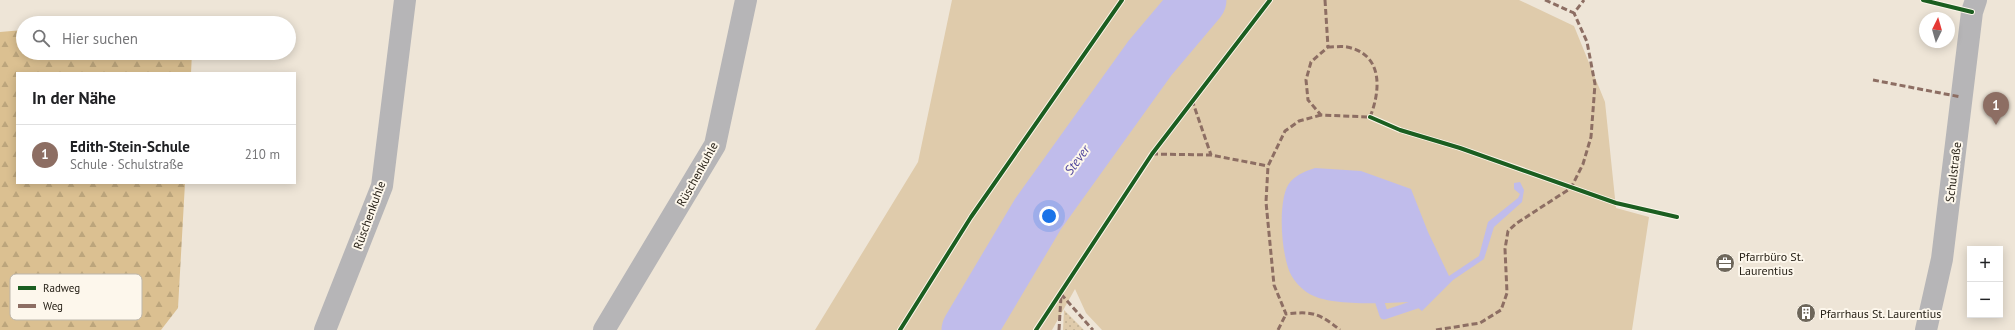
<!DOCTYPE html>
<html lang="de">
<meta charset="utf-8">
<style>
body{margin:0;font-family:"PT Sans",sans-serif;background:#f6f6f6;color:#202124}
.controls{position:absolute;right:12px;bottom:12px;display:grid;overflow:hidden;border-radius:0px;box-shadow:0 2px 10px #0003}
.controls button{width:36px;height:36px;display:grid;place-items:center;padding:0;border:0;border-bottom:1px solid #e0e0e0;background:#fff;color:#202124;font:20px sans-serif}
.compass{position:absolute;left:1919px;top:12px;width:36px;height:36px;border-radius:50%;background:#fff;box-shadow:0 2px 10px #0003;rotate:5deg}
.you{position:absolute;left:1049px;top:216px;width:14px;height:14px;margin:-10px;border:3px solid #fff;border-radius:50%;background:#1a73e8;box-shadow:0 0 0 6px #1a73e833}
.badge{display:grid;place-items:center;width:26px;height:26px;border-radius:50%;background:#d93025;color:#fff;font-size:13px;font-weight:700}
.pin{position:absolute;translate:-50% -33px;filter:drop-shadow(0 1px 2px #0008)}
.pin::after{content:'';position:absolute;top:21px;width:14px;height:12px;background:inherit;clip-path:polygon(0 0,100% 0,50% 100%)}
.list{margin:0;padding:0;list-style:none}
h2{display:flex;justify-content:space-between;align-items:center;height:52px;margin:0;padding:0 16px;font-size:17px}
h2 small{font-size:13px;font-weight:400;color:#757577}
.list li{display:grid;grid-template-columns:26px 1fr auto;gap:12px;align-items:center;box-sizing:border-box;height:60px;padding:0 16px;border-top:1px solid #e0e0e0}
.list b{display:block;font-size:15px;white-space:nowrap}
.list p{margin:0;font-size:13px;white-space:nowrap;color:#757577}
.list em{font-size:13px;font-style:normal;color:#757577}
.icon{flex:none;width:22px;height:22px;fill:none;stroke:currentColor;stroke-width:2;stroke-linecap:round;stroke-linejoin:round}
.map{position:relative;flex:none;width:2015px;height:330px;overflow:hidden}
.search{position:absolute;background:#fff;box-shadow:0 2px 10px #0003;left:16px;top:16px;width:280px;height:44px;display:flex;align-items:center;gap:10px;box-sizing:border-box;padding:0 14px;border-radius:22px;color:#757577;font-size:15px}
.panel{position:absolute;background:#fff;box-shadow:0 2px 10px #0003;left:16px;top:72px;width:280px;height:112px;border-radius:0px}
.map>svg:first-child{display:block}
.grass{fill:url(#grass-dots)}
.forest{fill:url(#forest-firs)}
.park{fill:#dfcbab}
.water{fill:#c0bceb}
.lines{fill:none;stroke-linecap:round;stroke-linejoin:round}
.stream{stroke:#c0bceb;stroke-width:9}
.river{stroke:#c0bceb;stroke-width:55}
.minor{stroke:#b6b5b7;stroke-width:22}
.quiet{stroke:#8d6e63;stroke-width:3;stroke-dasharray:6 3;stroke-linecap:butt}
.cycleway-casing{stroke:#fdf7ec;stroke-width:6}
.cycleway{stroke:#1b5e20;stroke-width:4}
.labels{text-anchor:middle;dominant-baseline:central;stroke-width:4;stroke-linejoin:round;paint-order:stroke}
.street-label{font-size:12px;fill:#272117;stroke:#fdf7ec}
.poi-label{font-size:12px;fill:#272117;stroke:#fdf7ec;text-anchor:start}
.water-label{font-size:13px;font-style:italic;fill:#50469c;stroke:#fdf7ec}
.key{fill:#fdf7ec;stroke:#bdb7ac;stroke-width:1}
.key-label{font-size:11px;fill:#272117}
</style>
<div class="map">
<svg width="2015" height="330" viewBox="0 0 2015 330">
<defs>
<pattern id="grass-dots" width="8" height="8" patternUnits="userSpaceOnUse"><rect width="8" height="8" fill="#dfcbab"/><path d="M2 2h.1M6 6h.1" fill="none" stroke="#bfae92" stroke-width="1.8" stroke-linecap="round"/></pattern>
<pattern id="forest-firs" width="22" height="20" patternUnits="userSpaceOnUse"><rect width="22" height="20" fill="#dbc091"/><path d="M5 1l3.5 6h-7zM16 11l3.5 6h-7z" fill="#bca57c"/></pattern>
</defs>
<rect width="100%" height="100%" fill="#eee5d7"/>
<path class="grass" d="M1064 310 1084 330H1063Z"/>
<g class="forest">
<path d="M194 19V23H135Z"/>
<path d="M23 30V53H192L191 73H17V183H185L178 308 161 330H0V32Z"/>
</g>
<path class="park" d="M952 0H1519L1574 26 1605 102 1616 208 1649 217 1632 330H1102L1086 313 1075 289 1052 330H815L918 162Z"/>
<path class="water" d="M1315 168 1361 171 1411 189 1428 232 1449 276 1479 256 1488 222 1518 198 1520 194 1514 189V183L1520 182 1524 190 1522 202 1494 227 1484 259 1453 280 1422 311 1411 302C1386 303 1329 307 1308 293 1303 290 1296 283 1293 278 1281 262 1276 196 1291 181 1298 174 1306 171 1315 168Z"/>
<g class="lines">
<path class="stream" d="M1380 303 1384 315 1420 303 1426 299"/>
<path class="river" d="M969 330 1038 214 1150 58 1199 0"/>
<g class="minor">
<path d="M325 330 382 186 405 0"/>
<path d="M604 330 715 145 746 0"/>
<path d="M1926 330 1942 259 1972 12 1976 0"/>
</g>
<g class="quiet">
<path d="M1325 0 1328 47"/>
<path d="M1545 0 1574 13 1584 0"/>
<path d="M1328 47C1334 47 1341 46 1347 47 1383 54 1381 90 1370 117L1321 115 1308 100 1306 80 1311 62Z"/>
<path d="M1873 80 1961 97"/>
<path d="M1192 100 1211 155"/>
<path d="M1321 115 1299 121 1285 131 1268 166 1266 202 1274 285 1286 314C1312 311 1319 313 1340 330"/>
<path d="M1152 154 1211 155 1268 166"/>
<path d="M1061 294 1093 330"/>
<path d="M1059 330 1061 296"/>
<path d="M1278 330 1286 314"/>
<path d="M1436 330 1480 323 1501 310 1507 293 1505 249 1508 231 1517 223 1571 188 1583 164 1591 137 1595 84 1587 42 1574 13"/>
</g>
<defs>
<g id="cycleway">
<path d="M1923 0 1972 12"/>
<path d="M1370 117 1400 130 1460 148 1616 203 1677 217"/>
<path d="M900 330 971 217 1122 0"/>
<path d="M1036 330 1152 154 1270 0"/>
</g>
</defs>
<use href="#cycleway" class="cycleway-casing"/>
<use href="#cycleway" class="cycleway"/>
</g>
<defs>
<symbol id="office-disc" viewBox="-11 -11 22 22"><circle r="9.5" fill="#6d665a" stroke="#fdf7ec"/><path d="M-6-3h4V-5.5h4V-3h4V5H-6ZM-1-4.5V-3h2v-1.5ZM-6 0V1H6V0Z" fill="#fff"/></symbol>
<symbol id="building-disc" viewBox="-11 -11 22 22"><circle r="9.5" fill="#6d665a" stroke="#fdf7ec"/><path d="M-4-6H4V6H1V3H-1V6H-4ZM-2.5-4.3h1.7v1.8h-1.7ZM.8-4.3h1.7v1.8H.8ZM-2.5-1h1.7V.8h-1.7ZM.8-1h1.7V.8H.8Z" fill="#fff"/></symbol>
</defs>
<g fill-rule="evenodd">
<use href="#office-disc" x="1714" y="252" width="22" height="22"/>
<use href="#building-disc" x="1795" y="302" width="22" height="22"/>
</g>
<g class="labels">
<g class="street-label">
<text transform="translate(1953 172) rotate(-83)">Schulstraße</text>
<text transform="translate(697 174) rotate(-61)">Rüschenkuhle</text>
<text transform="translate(369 215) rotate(-70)">Rüschenkuhle</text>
</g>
<g class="poi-label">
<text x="1739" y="256">Pfarrbüro St.<tspan x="1739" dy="14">Laurentius</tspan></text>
<text x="1820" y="313">Pfarrhaus St. Laurentius</text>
</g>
<g class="water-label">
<text transform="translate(1077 160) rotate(-54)">Stever</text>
</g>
</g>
<rect x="10" y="274" width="132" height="46" rx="6" class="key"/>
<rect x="18" y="286" width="18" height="4" fill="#1b5e20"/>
<rect x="18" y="304" width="18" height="4" fill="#8d6e63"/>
<g class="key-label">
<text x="43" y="292">Radweg</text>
<text x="43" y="310">Weg</text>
</g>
</svg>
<div class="controls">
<button>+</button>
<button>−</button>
</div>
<svg class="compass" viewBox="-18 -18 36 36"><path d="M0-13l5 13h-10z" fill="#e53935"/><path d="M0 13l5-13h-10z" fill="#757577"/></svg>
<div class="you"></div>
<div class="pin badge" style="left:1996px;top:125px;background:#8d6e63">1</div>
<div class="search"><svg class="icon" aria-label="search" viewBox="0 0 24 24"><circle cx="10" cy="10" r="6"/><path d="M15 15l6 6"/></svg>Hier suchen</div>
<section class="panel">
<h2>In der Nähe<small></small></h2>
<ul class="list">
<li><span class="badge" style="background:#8d6e63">1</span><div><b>Edith-Stein-Schule</b><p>Schule · Schulstraße</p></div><em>210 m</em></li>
</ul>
</section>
</div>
